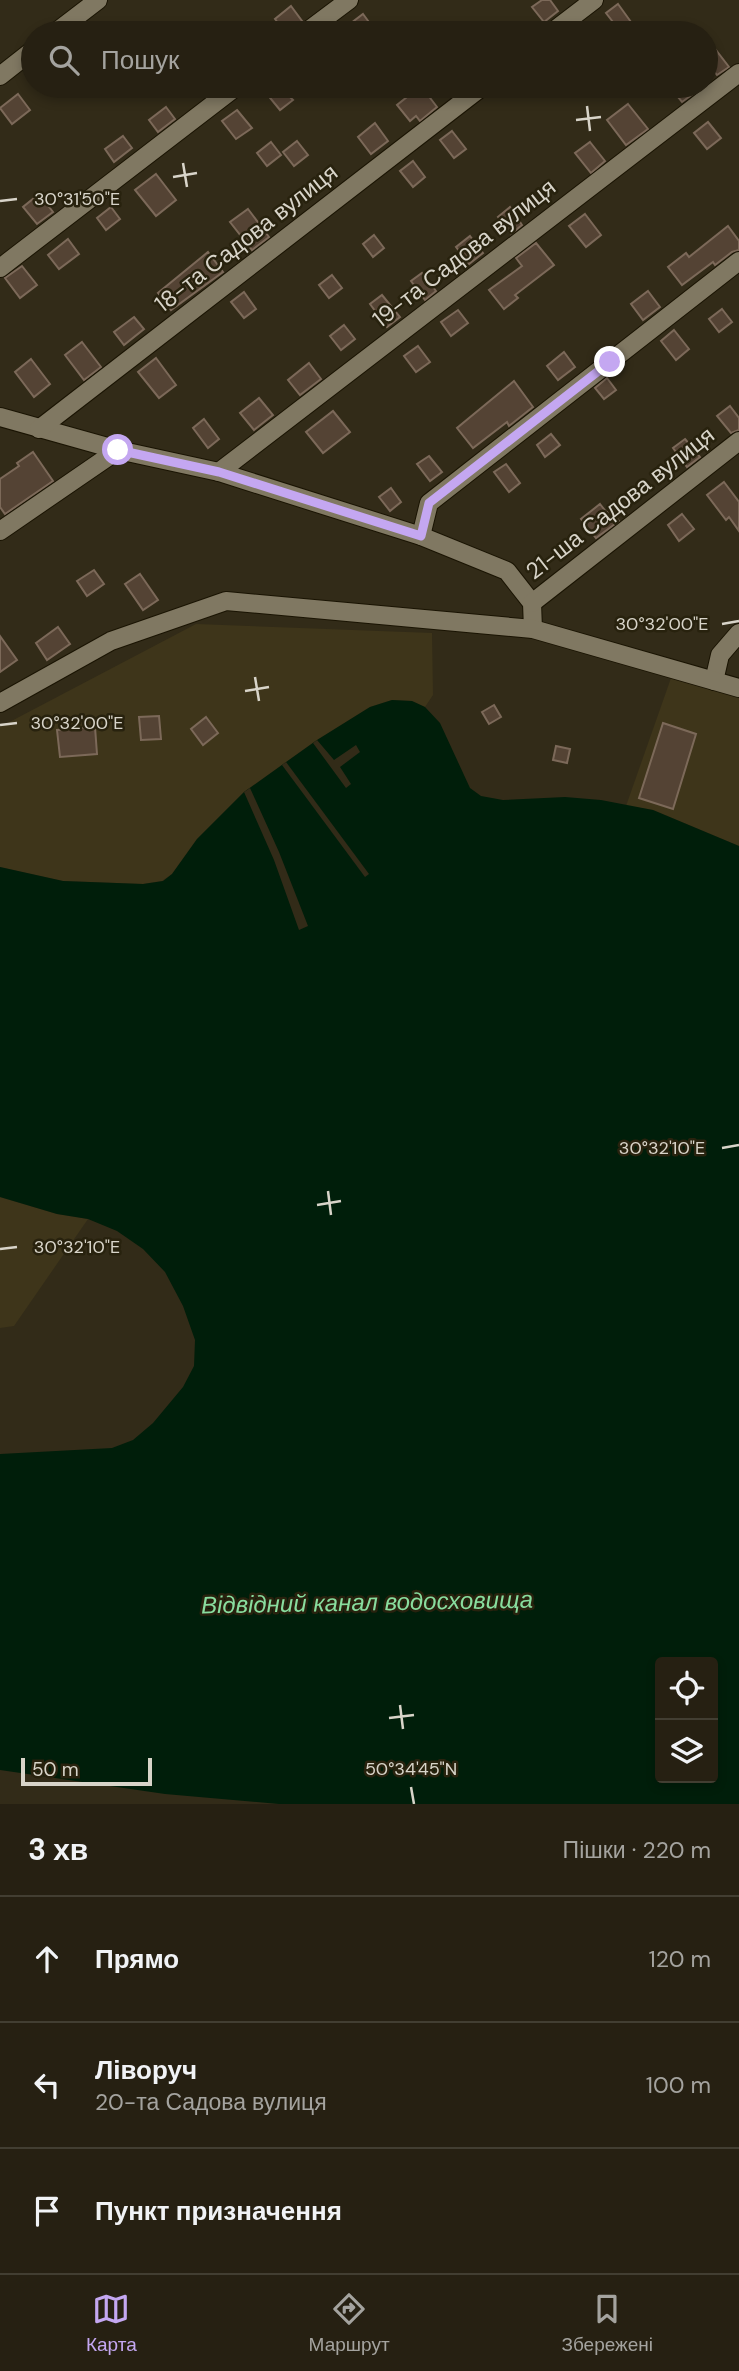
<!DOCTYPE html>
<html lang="uk">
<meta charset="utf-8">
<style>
body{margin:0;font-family:"DM Sans",sans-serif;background:#2e281b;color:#f1f3f6}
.controls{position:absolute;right:21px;bottom:21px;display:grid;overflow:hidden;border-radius:7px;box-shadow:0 4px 10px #0003}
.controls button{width:63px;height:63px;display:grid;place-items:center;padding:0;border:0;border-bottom:2px solid #423e32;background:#262012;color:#f1f3f6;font:35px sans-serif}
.scale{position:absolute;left:21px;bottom:18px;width:131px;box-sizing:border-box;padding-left:7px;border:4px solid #d8d4c9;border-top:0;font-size:19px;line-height:24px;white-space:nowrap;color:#d8d4c9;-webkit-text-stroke:5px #28220e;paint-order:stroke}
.stop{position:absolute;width:21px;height:21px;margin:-16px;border:5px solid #c4a7f1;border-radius:50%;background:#fff}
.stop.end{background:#c4a7f1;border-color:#fff;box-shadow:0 2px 7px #0008}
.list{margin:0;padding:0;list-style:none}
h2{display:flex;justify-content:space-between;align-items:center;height:91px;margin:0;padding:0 28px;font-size:30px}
h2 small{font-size:23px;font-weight:400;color:#a4a39f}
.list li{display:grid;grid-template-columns:46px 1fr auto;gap:21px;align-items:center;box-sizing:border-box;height:126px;padding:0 28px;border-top:2px solid #423e32}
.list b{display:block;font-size:26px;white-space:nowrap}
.list p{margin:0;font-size:23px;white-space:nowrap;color:#a4a39f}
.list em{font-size:23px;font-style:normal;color:#a4a39f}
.icon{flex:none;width:38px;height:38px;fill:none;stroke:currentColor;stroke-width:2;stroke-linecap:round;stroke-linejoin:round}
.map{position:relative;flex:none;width:739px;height:1804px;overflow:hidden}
.search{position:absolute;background:#262012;box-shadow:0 4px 10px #0003;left:21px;right:21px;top:21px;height:77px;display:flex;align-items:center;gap:18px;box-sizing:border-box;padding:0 24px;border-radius:38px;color:#a4a39f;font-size:26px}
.sheet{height:469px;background:#262012}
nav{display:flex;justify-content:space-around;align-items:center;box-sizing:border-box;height:98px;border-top:2px solid #423e32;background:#262012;font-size:19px;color:#a4a39f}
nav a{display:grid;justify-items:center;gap:4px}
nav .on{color:#c4a7f1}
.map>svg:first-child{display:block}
.built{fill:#3e351a}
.water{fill:#001e0a;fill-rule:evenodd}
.pier{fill:#322b18}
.building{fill:#544334;stroke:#7c6959;stroke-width:2}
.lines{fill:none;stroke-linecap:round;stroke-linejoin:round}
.minor-casing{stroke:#1a1403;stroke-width:20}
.minor{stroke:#807862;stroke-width:18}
.route{stroke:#c4a7f1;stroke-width:9}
.ticks{fill:none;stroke:#d8d4c9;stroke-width:2.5}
.labels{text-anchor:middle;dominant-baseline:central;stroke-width:5;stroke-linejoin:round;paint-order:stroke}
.street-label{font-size:23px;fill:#d8d4c9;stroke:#28220e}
.water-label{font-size:24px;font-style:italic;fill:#88dd9e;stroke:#28220e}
.ticks-label{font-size:18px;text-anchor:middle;fill:#d8d4c9;stroke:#28220e;stroke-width:5;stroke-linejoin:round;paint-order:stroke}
</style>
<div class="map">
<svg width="739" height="1804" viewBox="0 0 739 1804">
<rect width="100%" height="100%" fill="#322b18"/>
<g class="built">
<path d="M196 624 432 633 433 695 425 707 412 701 392 700 370 707 317 740 244 792 197 839 172 874 162 881 143 884 63 881 0 867V727Z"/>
<path d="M671 678 739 697V846L653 810 626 806Z"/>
<path d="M0 1197 57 1214 88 1219 14 1326 0 1328Z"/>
</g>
<path class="water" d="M392 700 412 701 425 707 440 723 470 788 481 796 503 800 565 797 601 800 653 810 739 846V1804H279L165 1794 0 1770V1454L112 1448 133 1440 153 1423 183 1387 194 1366 195 1340 183 1306 165 1272 143 1249 117 1231 88 1219 57 1214 0 1197V867L63 881 143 884 163 881 172 874 197 839 244 792 317 740 370 707ZM660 1662H713V1778H660Z"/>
<g class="pier">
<path d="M317 740 334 760 356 745 360 752 340 767 351 784 346 788 313 743Z"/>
<path d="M286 762 369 874 365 877 282 765Z"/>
<path d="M250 788 279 852 308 926 299 930 274 860 244 792Z"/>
</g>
<g class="building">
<path d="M542 0H550L558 11 544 22 532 7Z"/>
<path d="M618 4 631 22 620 31 606 13Z"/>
<path d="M291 6 302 21 295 28 294 33H286L275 19Z"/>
<path d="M363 14 377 33H338Z"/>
<path d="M706 37 729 67 717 75 706 61Z"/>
<path d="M276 86H306L291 98 293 100 280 110 266 93Z"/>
<path d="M421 86 437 107 420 121 416 116 410 121 397 105Z"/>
<path d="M669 86H687L693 94 682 102Z"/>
<path d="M18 94 30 110 12 124 0 108Z"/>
<path d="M628 104 648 129 626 145 607 120Z"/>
<path d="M166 107 175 119 158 132 149 120Z"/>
<path d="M237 110 252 128 236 139 222 121Z"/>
<path d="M708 122 721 138 707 149 694 133Z"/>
<path d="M375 123 388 141 371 154 358 137Z"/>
<path d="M452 131 466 149 454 158 440 140Z"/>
<path d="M123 136 132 148 114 162 105 149Z"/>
<path d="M297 141 308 155 294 166 283 152Z"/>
<path d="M271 142 281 155 267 166 257 153Z"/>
<path d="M590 142 605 161 591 173 575 153Z"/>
<path d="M413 161 425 177 413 187 400 171Z"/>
<path d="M156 174 176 200 156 216 135 190Z"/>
<path d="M39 194 53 212 37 224 23 207Z"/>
<path d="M111 207 120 219 106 230 97 218Z"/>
<path d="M510 207 522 225 511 234 498 217Z"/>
<path d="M248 209 269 237 252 250 230 222Z"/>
<path d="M585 214 601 235 586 247 569 226Z"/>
<path d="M728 226 739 241V250L732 252 715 265 713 262 682 285 668 267 686 253 689 257Z"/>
<path d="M374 235 384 248 373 257 363 244Z"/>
<path d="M470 236 483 253 469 264 456 247Z"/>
<path d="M68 239 79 254 59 269 48 255Z"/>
<path d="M536 243 554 265 515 295 518 298 504 309 489 290 522 266 516 258Z"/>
<path d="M208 252 223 272 171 310 158 293Z"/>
<path d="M22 266 37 285 20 298 5 278Z"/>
<path d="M422 273 436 291 425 300 411 281Z"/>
<path d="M332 275 342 288 329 298 319 285Z"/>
<path d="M648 291 660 307 643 320 631 304Z"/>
<path d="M244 292 256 309 244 318 231 302Z"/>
<path d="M382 295 400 317 387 327 370 304Z"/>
<path d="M722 309 732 322 719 332 709 319Z"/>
<path d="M458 310 468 323 451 336 441 322Z"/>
<path d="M134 317 144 329 124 345 114 332Z"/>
<path d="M344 325 355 339 341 350 330 336Z"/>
<path d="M674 330 689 349 676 360 661 341Z"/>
<path d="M82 342 101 367 84 380 65 355Z"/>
<path d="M418 346 430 362 416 372 404 356Z"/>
<path d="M564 352 575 367 558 380 547 366Z"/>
<path d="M156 358 176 385 159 398 138 372Z"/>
<path d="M31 359 50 384 34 397 15 372Z"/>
<path d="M309 363 321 379 300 395 288 380Z"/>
<path d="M607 378 616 390 604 399 595 388Z"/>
<path d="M514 381 533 407 509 426 507 422 473 448 457 428Z"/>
<path d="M259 398 273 415 254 430 240 413Z"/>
<path d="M730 406 739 418V430L731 433 717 416Z"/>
<path d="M333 411 350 432 323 453 306 432Z"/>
<path d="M204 419 219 439 208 448 193 428Z"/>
<path d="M551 434 560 445 545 457 537 445Z"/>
<path d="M685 439 700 457 687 467 673 448Z"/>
<path d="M33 452 53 481 5 514 0 507V479L19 466 17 463Z"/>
<path d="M429 456 442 472 430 481 417 464Z"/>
<path d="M506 464 520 483 509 492 494 472Z"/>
<path d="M724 482 739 502V531L729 517 726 520 707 495Z"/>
<path d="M391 488 401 502 390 511 379 497Z"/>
<path d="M600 504 607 513 610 510 619 521 596 538 581 519Z"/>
<path d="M682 514 694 529 679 541 668 525Z"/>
<path d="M94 570 104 584 87 596 77 581Z"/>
<path d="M140 574 158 600 143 610 125 584Z"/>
<path d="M58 627 70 644 47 660 36 643Z"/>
<path d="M0 636 17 660 0 672Z"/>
<path d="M494 705 501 717 489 724 482 712Z"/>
<path d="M159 716 161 739 141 740 139 717Z"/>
<path d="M206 717 218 733 203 745 191 729Z"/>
<path d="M663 723 696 734 673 809 639 798Z"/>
<path d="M95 727 97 754 60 757 57 730Z"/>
<path d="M556 746 570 749 567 763 553 760Z"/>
</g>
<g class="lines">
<defs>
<g id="minor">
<path d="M55 33 98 0"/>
<path d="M305 33 349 0"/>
<path d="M551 33 594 0"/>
<path d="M0 76 33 50"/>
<path d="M0 268 237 86"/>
<path d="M0 417 118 450 219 472 421 536 507 571 532 603 533 629"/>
<path d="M39 429 483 86"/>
<path d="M219 472 739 73"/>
<path d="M0 531 118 450"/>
<path d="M421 536 429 503 739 261"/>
<path d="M532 603 739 441"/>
<path d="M714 681 720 655 739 633"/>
<path d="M0 703 111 641 226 601 533 629 739 688"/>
</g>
</defs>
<use href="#minor" class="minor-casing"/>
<use href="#minor" class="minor"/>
</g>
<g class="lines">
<path class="route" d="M118 450 219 472 421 536 429 503 610 362"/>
</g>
<path class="ticks" d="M587 106 590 131M576 120 601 117M183 163 187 187M173 177 197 173M0 201 17 199M722 624 739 621M255 677 259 701M245 691 269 687M0 725 17 723M722 1148 739 1145M328 1191 331 1215M317 1205 341 1201M0 1249 17 1247M400 1705 403 1729M389 1718 414 1715M411 1787 414 1804"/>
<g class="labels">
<g class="street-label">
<text transform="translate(246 238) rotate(-38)">18-та Садова вулиця</text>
<text transform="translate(464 253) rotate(-38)">19-та Садова вулиця</text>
<text transform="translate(620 503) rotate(-38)">21-ша Садова вулиця</text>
</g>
<g class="water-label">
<text transform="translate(367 1602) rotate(-1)">Відвідний канал водосховища</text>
</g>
</g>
<g class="ticks-label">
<text x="77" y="205">30°31'50"E</text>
<text x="662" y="630">30°32'00"E</text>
<text x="77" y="729">30°32'00"E</text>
<text x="662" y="1154">30°32'10"E</text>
<text x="77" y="1253">30°32'10"E</text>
<text x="411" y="1775">50°34'45"N</text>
</g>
</svg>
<div class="controls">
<button><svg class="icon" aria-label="locate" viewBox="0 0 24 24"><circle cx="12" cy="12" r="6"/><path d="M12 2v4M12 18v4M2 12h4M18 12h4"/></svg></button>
<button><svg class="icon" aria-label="layers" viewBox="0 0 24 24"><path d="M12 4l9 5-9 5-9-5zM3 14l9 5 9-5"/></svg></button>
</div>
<div class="scale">50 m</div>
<div class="stop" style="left:118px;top:450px"></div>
<div class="stop end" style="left:610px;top:362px"></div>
<div class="search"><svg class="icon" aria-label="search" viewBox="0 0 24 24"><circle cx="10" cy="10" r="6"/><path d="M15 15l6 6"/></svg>Пошук</div>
</div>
<section class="sheet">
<h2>3 хв<small>Пішки · 220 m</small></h2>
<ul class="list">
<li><svg class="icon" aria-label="ahead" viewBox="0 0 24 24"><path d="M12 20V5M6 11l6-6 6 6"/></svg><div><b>Прямо</b></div><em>120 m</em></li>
<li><svg class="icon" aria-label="left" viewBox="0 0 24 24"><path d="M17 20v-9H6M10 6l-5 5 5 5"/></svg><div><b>Ліворуч</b><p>20-та Садова вулиця</p></div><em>100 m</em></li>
<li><svg class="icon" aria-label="arrive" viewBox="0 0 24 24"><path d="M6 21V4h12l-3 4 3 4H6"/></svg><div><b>Пункт призначення</b></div></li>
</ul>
</section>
<nav>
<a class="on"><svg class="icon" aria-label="map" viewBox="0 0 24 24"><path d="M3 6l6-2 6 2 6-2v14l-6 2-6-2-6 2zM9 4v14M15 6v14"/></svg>Карта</a>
<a><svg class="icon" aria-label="directions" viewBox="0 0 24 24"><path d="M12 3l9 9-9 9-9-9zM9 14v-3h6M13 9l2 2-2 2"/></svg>Маршрут</a>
<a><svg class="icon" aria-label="saved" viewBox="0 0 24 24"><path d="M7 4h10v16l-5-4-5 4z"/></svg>Збережені</a>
</nav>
